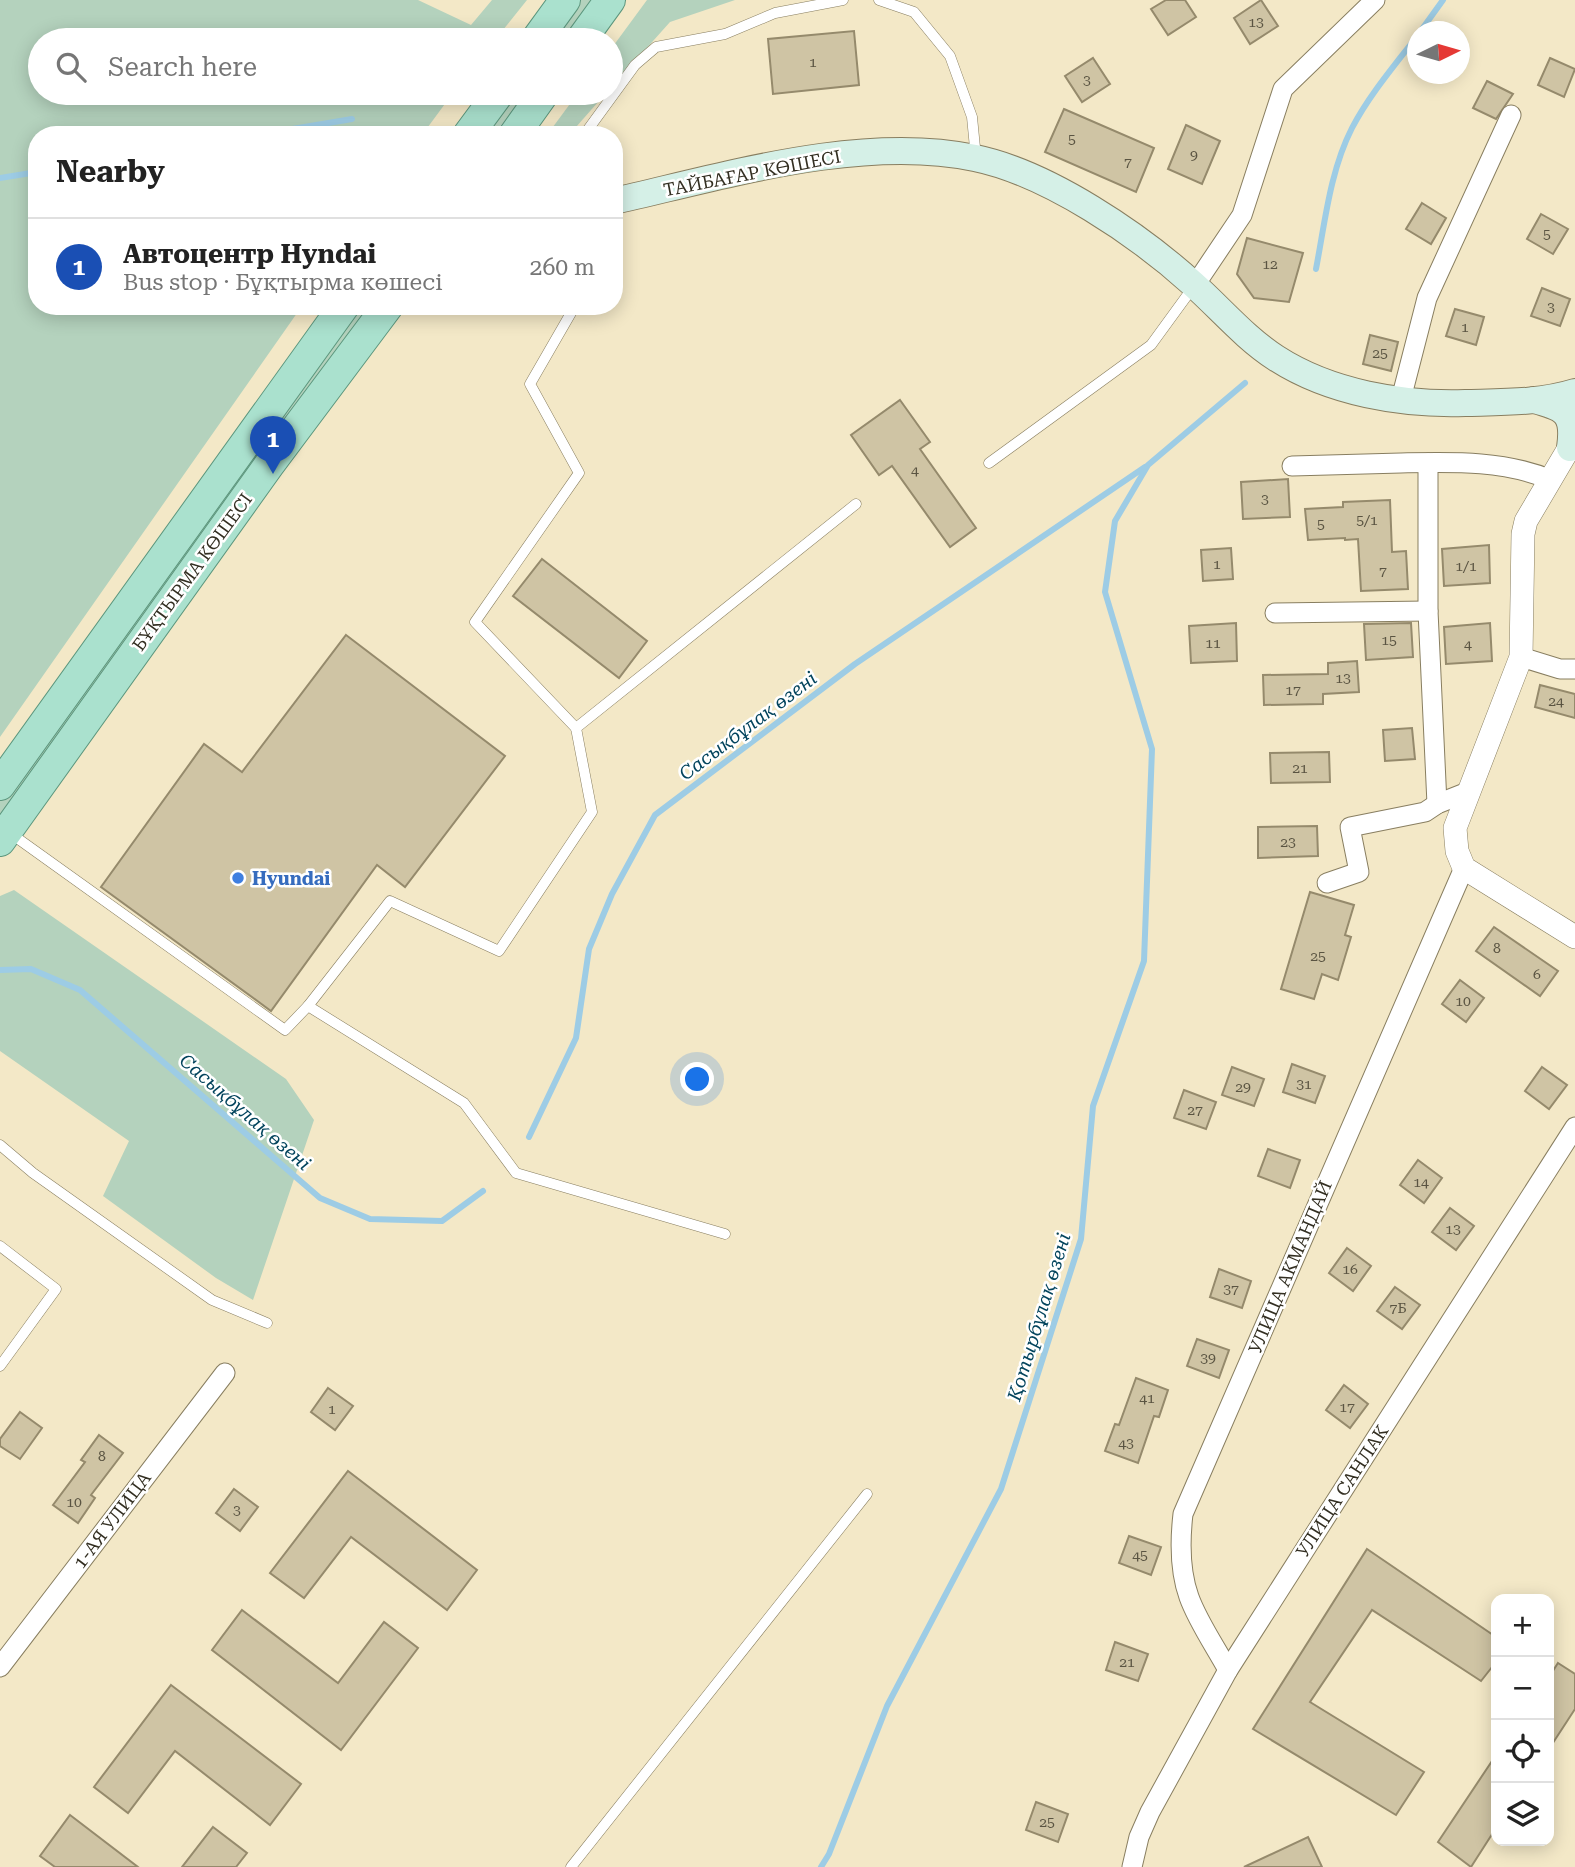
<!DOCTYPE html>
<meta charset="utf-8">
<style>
body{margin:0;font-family:"Roboto Serif",serif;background:#f6f6f6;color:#222}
.controls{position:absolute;right:21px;bottom:21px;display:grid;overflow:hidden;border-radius:14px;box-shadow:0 4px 18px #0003}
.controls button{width:63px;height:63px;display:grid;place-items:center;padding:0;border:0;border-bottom:2px solid #e0e0e0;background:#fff;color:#222;font:35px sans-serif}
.compass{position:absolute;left:1407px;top:21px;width:63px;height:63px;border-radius:50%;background:#fff;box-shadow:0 4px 18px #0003;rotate:85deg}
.you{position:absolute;left:698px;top:1080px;width:24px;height:24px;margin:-18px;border:5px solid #fff;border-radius:50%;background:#1a73e8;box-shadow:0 0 0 10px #1a73e833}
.badge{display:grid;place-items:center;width:46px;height:46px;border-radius:50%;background:#d93025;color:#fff;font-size:23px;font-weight:700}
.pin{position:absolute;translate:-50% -58px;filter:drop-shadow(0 2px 4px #0008)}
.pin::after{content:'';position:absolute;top:37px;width:24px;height:21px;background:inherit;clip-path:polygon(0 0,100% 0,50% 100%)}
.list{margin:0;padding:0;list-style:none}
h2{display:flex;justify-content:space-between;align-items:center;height:91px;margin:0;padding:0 28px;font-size:30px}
h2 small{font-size:23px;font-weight:400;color:#767676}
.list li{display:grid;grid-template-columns:46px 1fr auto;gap:21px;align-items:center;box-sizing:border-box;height:98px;padding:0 28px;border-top:2px solid #e0e0e0}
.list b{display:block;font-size:26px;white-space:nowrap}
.list p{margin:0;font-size:23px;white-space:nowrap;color:#767676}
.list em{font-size:23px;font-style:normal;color:#767676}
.icon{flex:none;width:38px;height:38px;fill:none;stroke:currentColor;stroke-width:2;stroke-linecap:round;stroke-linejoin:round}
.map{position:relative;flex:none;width:1575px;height:1867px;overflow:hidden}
.search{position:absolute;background:#fff;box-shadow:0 4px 18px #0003;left:28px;top:28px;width:595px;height:77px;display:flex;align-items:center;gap:18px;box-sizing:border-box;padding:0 24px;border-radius:38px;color:#767676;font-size:26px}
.panel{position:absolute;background:#fff;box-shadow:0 4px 18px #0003;left:28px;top:126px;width:595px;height:189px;border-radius:28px}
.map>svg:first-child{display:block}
.green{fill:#b4d2bd}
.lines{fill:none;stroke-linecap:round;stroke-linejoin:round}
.stream{stroke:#9dcce5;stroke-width:6}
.building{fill:#cfc4a4;stroke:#958a6c;stroke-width:2}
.service-casing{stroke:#887e60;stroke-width:11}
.minor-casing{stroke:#887e60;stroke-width:21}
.tertiary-casing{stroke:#887e60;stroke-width:24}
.secondary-casing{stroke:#887e60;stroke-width:28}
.primary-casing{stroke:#5c967d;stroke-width:32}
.service{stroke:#fff;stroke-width:10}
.minor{stroke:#fff;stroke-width:19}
.tertiary{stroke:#fff;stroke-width:23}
.secondary{stroke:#d5f0e7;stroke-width:26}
.primary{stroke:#aae1ce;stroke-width:30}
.shop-dot{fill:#3f7fe0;stroke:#fff;stroke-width:2.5}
.labels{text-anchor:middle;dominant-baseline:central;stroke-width:5;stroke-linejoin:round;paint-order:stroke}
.number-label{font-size:14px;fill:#5a5442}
.street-label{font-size:18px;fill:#332f22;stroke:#fff}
.shop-label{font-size:18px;font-weight:bold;fill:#366cbe;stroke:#fff;text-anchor:start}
.water-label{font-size:19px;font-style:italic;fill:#03445d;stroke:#fff}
</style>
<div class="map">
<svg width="1575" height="1867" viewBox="0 0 1575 1867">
<rect width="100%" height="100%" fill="#f3e8c7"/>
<g class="green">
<path d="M0 0H418L471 25 492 0H527L495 40H40V93H453L422 135H37V306H302L0 737Z"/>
<path d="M577 0H595L566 40H548Z"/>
<path d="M647 0H735L670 22 611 88V49Z"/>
<path d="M510 93H528L497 135H480Z"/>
<path d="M578 93H606L569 135H547Z"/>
<path d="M355 306H372L0 819V795Z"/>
<path d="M14 890 286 1079 314 1120 253 1300 216 1278 103 1196 129 1141 0 1051V896Z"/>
</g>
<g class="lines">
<g class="stream">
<path d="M1420 32 1443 0"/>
<path d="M257 135 352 119"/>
<path d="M0 178 37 172"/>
<path d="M1316 269C1325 222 1330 171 1352 128 1370 94 1395 65 1418 35"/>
<path d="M0 970 31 969 80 990 320 1198 370 1219 442 1221 483 1191"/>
<path d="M529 1137 576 1038 589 949 612 894 655 815 855 664 1145 467"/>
<path d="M821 1867 829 1854 887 1706 1001 1489 1081 1239 1093 1106 1144 961 1152 749 1105 592 1115 521 1148 465 1245 383"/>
</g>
</g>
<g class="building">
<path d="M1166 0H1185L1196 17 1168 35 1151 9Z"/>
<path d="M1261 0 1278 26 1250 44 1234 18Z"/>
<path d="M854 31 859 85 773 94 768 39Z"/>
<path d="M1093 58 1110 84 1082 102 1065 76Z"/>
<path d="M1550 58 1575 69 1564 97 1538 85Z"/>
<path d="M1487 81 1513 94 1496 119 1473 108Z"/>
<path d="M1064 109 1154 148 1136 192 1045 152Z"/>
<path d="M1186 125 1220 141 1202 184 1168 169Z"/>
<path d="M1422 203 1446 218 1431 244 1406 229Z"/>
<path d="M1541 214 1568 229 1553 254 1527 239Z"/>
<path d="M1247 238 1303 253 1289 302 1254 298 1237 274Z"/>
<path d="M1542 288 1570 299 1560 326 1531 316Z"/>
<path d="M1455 309 1484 317 1476 345 1446 336Z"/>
<path d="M1370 335 1398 342 1391 371 1363 364Z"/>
<path d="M900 400 930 442 920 449 976 528 950 547 892 466 879 475 851 435Z"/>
<path d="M1288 479 1290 517 1243 519 1241 482Z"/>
<path d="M1390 500 1392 552 1406 551 1408 589 1361 591 1358 539 1345 540V538L1308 540 1305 509 1343 507V502Z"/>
<path d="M1489 545 1490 583 1444 586 1442 549Z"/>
<path d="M1231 548 1233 579 1203 581 1201 550Z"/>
<path d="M542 559 647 641 619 678 513 596Z"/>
<path d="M1236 623 1237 661 1191 663 1189 626Z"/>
<path d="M1411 623 1413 657 1366 660 1364 624Z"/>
<path d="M1490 623 1492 661 1446 664 1444 627Z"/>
<path d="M346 635 505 756 405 887 377 865 271 1011 101 887 204 744 242 772Z"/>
<path d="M1357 661 1359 692 1323 694V704L1264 705 1263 675 1328 674V663Z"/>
<path d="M1540 685 1575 694V718L1535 707Z"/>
<path d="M1412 728 1415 759 1385 761 1383 730Z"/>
<path d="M1329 752 1330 782 1271 783 1270 753Z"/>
<path d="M1317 826 1318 856 1258 858V827Z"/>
<path d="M1310 892 1354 905 1345 935 1351 937 1338 980 1322 974 1314 999 1281 989Z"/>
<path d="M1494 927 1558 971 1540 996 1476 951Z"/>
<path d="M1460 980 1484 998 1466 1022 1442 1004Z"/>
<path d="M1292 1064 1325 1076 1315 1103 1283 1092Z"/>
<path d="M1232 1067 1264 1079 1254 1106 1222 1095Z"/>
<path d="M1542 1067 1567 1085 1549 1109 1525 1091Z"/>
<path d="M1184 1090 1216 1102 1206 1129 1174 1118Z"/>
<path d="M1268 1149 1300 1160 1290 1188 1258 1176Z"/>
<path d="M1418 1160 1442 1178 1424 1203 1400 1185Z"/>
<path d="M1450 1208 1474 1226 1456 1250 1432 1232Z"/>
<path d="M1347 1248 1371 1266 1353 1291 1329 1273Z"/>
<path d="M1219 1269 1251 1281 1242 1308 1210 1297Z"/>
<path d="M1395 1287 1420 1305 1402 1329 1377 1311Z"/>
<path d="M1197 1339 1229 1350 1219 1378 1187 1366Z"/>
<path d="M1136 1378 1168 1390 1159 1417 1154 1416 1138 1463 1105 1451 1115 1424 1119 1425Z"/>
<path d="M1344 1385 1368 1404 1350 1428 1326 1410Z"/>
<path d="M328 1388 353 1406 335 1430 311 1412Z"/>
<path d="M20 1412 42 1428 20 1459 0 1446V1439Z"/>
<path d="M99 1435 123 1453 91 1495 95 1498 78 1523 53 1505 85 1462 81 1460Z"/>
<path d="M348 1471 477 1570 447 1610 351 1537 304 1598 270 1573Z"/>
<path d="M234 1489 258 1507 240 1531 216 1513Z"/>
<path d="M1129 1536 1161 1547 1151 1575 1119 1563Z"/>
<path d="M1367 1549 1496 1637V1662L1481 1681 1372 1610 1310 1702 1424 1772 1396 1815 1253 1729Z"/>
<path d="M242 1610 338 1683 384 1622 418 1648 341 1750 212 1650Z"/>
<path d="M1115 1642 1148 1654 1138 1681 1106 1670Z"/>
<path d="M1558 1663 1575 1674V1709L1549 1749V1677Z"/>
<path d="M171 1685 301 1784 270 1825 175 1751 128 1813 94 1787Z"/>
<path d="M1496 1755V1828L1471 1867 1438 1842Z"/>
<path d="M1036 1802 1068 1814 1058 1842 1026 1830Z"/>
<path d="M70 1815 138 1867H55L40 1856Z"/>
<path d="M213 1827 247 1853 236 1867H182Z"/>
<path d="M1308 1837 1322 1867H1244Z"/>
</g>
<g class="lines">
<defs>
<g id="service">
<path d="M879 0 914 12 950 56 972 117 976 158"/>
<path d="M584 135 635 65 656 47 725 34 775 13 843 0"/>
<path d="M575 306 530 384 579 473 475 622 576 728"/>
<path d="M989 463 1151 345 1194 286"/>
<path d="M10 833 285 1030 308 1006 464 1103 516 1173 725 1234"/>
<path d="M308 1006 390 901 499 951 592 812 576 728 856 504"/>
<path d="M0 1145 33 1173 212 1300 267 1323"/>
<path d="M0 1246 56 1289 0 1366"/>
<path d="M571 1867 867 1494"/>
</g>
<g id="minor">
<path d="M1195 285 1242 215 1283 89 1375 0"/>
<path d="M1401 399 1427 298 1511 115"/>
<path d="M1428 463V611L1437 804"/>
<path d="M1292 466C1329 465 1365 464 1401 463 1452 462 1504 460 1551 480"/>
<path d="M1275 613 1428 611"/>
<path d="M1521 657 1560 669H1575"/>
<path d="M1327 883 1359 872 1350 827 1425 812 1437 804 1470 791"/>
<path d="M0 1667 225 1373"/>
<path d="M1228 1670C1215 1646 1198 1622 1189 1597 1180 1572 1180 1540 1183 1514L1464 868"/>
<path d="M1132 1867 1139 1837 1150 1812 1228 1670 1575 1127"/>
</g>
<path id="tertiary" d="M1575 438 1526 521 1523 534 1521 657 1455 828 1457 851 1464 868 1575 937"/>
<g id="secondary">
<path d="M614 201C725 176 862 134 975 158 1048 173 1139 235 1193 284 1221 309 1245 338 1276 358 1330 393 1402 405 1465 403 1501 402 1540 403 1575 392"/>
<path d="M1534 400C1564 408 1575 412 1570 448"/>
</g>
<g id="primary">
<path d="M536 40 565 0"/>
<path d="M581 40 610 0"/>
<path d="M468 135 499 93"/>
<path d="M514 135 544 93"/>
<path d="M0 785 344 306"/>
<path d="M0 841 269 465 388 306"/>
</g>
</defs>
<use href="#service" class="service-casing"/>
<use href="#minor" class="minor-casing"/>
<use href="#tertiary" class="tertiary-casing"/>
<use href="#secondary" class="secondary-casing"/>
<use href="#primary" class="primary-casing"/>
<use href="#service" class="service"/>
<use href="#minor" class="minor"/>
<use href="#tertiary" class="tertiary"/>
<use href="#secondary" class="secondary"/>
<use href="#primary" class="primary"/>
</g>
<circle class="shop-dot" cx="238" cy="878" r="7"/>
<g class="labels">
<g class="number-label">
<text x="1256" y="22">13</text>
<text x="813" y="62">1</text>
<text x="1087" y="80">3</text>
<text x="1072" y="139">5</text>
<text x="1194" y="155">9</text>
<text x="1128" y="162">7</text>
<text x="1547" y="234">5</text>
<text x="1270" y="264">12</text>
<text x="1551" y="307">3</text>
<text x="1465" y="327">1</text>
<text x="1380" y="353">25</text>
<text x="915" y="470">4</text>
<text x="1265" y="499">3</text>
<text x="1367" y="520">5/1</text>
<text x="1321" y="524">5</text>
<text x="1217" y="564">1</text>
<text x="1466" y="566">1/1</text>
<text x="1383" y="571">7</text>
<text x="1389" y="640">15</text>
<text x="1213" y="643">11</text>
<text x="1468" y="644">4</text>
<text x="1343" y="678">13</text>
<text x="1293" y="690">17</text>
<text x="1556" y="701">24</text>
<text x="1300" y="768">21</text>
<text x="1288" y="842">23</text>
<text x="1497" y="948">8</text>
<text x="1318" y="956">25</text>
<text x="1537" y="974">6</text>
<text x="1463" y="1001">10</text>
<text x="1304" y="1084">31</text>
<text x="1243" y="1087">29</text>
<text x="1195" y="1110">27</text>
<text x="1421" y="1182">14</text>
<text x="1453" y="1229">13</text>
<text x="1350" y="1269">16</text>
<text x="1231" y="1289">37</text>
<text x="1398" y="1308">7Б</text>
<text x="1208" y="1358">39</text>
<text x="1147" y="1398">41</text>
<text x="1347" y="1407">17</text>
<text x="332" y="1409">1</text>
<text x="1126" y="1443">43</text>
<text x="102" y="1456">8</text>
<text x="74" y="1502">10</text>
<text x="237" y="1510">3</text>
<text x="1140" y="1555">45</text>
<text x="1127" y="1662">21</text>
<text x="1047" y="1822">25</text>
</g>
<g class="street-label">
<text transform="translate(752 173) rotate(-11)">ТАЙБАҒАР КӨШЕСІ</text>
<text transform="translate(192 572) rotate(-54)">БҰҚТЫРМА КӨШЕСІ</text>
<text transform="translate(1290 1267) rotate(-67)">УЛИЦА АКМАНДАЙ</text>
<text transform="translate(1342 1491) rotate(-57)">УЛИЦА САНЛАК</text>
<text transform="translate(112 1520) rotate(-53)">1-АЯ УЛИЦА</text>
</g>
<g class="shop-label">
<text x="252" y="878">Hyundai</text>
</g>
<g class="water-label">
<text transform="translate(748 726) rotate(-37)">Сасықбұлақ өзені</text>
<text transform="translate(245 1112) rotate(41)">Сасықбұлақ өзені</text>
<text transform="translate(1039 1317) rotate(-73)">Қотырбұлақ өзені</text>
</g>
</g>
</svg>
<div class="controls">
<button>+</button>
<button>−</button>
<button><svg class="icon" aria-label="locate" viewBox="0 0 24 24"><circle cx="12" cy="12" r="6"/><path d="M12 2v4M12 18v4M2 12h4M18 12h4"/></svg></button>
<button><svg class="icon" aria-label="layers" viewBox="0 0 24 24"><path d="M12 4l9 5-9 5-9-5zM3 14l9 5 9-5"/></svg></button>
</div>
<svg class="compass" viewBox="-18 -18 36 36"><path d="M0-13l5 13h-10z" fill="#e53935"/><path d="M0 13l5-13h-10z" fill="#767676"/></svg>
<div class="you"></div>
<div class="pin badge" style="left:273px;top:474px;background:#1a4fb4">1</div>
<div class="search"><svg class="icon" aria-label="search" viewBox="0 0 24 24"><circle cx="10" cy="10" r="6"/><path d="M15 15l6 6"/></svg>Search here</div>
<section class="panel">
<h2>Nearby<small></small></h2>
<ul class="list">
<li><span class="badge" style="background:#1a4fb4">1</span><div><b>Автоцентр Hyndai</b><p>Bus stop · Бұқтырма көшесі</p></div><em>260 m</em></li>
</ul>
</section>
</div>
